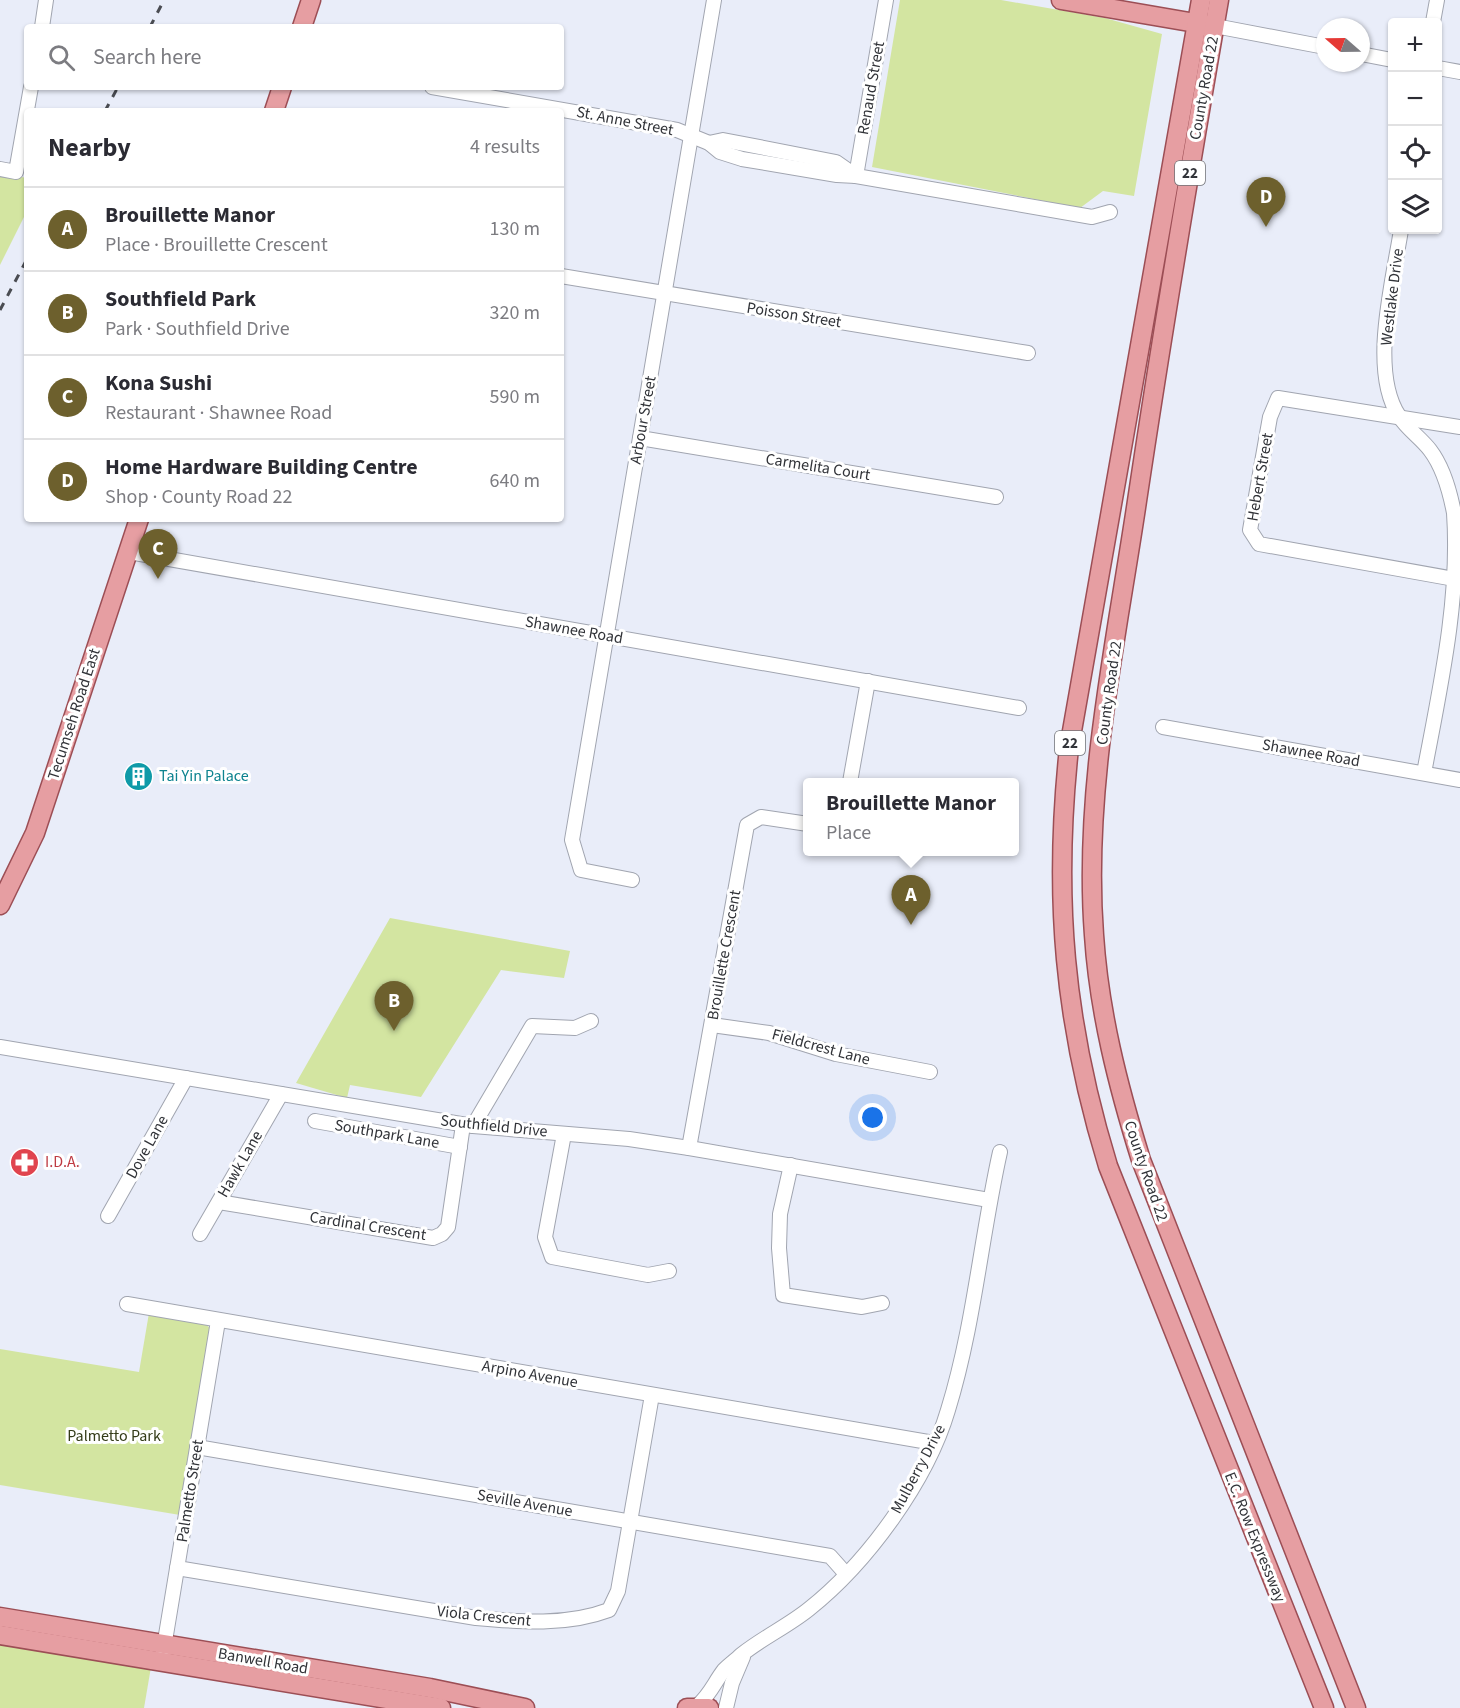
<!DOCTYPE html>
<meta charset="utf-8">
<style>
body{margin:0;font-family:"Source Sans 3",sans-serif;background:#f7f7f7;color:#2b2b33}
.controls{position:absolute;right:18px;top:18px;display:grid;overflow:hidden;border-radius:6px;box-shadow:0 2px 4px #0004}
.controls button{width:54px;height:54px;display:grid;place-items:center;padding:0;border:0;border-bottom:2px solid #e1e1e2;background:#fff;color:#2b2b33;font:30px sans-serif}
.compass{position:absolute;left:1316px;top:18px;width:54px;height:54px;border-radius:50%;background:#fff;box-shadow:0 2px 4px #0004;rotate:290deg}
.you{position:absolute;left:873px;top:1118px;width:21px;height:21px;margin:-15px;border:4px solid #fff;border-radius:50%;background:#1a73e8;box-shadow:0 0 0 9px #1a73e833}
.badge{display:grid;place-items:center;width:39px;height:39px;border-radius:50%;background:#6d602d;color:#fff;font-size:20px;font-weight:700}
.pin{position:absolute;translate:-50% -50px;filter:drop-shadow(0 2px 3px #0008)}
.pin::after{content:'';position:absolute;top:32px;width:21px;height:18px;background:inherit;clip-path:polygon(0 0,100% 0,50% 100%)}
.popup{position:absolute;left:803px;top:778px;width:216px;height:78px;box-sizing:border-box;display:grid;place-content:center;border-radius:6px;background:#fff;filter:drop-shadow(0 2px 4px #0005);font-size:20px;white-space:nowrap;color:#7c7c81}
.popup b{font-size:22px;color:#2b2b33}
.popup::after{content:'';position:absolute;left:50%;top:100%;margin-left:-12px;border:12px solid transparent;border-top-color:#fff}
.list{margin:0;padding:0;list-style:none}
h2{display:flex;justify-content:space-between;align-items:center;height:78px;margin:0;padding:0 24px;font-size:26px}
h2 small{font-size:20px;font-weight:400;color:#7c7c81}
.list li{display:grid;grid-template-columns:39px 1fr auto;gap:18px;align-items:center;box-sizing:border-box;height:84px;padding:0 24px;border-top:2px solid #e1e1e2}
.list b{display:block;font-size:22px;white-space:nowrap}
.list p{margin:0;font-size:20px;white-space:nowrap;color:#7c7c81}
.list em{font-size:20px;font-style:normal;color:#7c7c81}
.icon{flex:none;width:33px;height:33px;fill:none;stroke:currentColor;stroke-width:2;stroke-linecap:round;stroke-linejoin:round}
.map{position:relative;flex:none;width:1460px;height:1708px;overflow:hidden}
.search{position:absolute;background:#fff;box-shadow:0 2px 4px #0004;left:24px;top:24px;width:540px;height:66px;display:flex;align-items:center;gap:15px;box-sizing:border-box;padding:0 21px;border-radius:6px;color:#7c7c81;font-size:22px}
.panel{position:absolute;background:#fff;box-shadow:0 2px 4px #0004;left:24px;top:108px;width:540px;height:414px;border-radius:6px}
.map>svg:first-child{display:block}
.green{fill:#d3e5a1}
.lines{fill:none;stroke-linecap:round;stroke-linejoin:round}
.minor-casing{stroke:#a1a5b0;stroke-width:16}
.major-casing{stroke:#9c4e55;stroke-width:21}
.minor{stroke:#fff;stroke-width:14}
.major{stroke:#e69ea2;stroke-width:18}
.rail{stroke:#4a4c52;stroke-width:3;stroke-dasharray:8 8;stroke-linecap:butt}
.labels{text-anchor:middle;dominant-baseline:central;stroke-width:6;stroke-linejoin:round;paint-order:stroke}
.shield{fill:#fff;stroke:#6f7074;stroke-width:1.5}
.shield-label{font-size:15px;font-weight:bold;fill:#313338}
.street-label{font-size:16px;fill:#313338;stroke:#fff}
.culture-label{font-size:16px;fill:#0d838f;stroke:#fff;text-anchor:start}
.health-label{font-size:16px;fill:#be3a42;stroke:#fff;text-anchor:start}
.park-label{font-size:16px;fill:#333b18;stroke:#fff}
</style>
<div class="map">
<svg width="1460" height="1708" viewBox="0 0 1460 1708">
<rect width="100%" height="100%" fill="#e9edf9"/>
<g class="green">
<path d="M900 0H1001L1105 18 1162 34 1134 196 1103 191 1080 208 872 167Z"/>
<path d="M0 173 27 178V211L0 265Z"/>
<path d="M390 918 570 951 564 978 501 970 421 1097 350 1085 347 1098 296 1083Z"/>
<path d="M149 1313 203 1322 211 1329 180 1515 0 1485V1349L139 1372Z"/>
<path d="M0 1643 151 1667 144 1708H0Z"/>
</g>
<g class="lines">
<defs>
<g id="minor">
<path d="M1433 22 1437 0"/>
<path d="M1215 26 1325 47"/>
<path d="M42 27 46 0"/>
<path d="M1361 54 1392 60"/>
<path d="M1438 68 1460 72"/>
<path d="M432 87 677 130 709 143 720 152 742 159 837 175 856 176 1092 217 1110 212"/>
<path d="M709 143 723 140 836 162 856 176"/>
<path d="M0 169 16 172 31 87"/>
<path d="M856 176 886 0"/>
<path d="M1401 230C1393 281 1369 371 1399 416 1407 429 1421 438 1430 450 1443 467 1450 492 1454 513 1460 600 1440 688 1424 773"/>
<path d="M561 276 1028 353"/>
<path d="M1460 427 1278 398 1270 417 1250 530 1259 544 1460 580"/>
<path d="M640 438 996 497"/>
<path d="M129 552 1019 708"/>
<path d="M1163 727 1460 780"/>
<path d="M850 782 868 681"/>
<path d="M632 880 581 870 572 840 714 0"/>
<path d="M712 1025 769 1033 836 1054 930 1072"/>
<path d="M0 1047 473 1126 629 1139 689 1148 989 1200"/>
<path d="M315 1121 460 1147"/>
<path d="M473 1126 532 1026 575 1028 591 1021"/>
<path d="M564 1134 545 1237 552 1257 648 1275 669 1271"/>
<path d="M689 1148 747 825 761 817 808 824"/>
<path d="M791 1165 780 1214 779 1248 783 1295 862 1307 882 1303"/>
<path d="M219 1202 433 1238 442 1234 448 1227 463 1125"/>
<path d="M108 1216 186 1078"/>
<path d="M200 1234 281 1094"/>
<path d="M127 1304 934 1443"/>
<path d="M197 1447 830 1556 846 1574"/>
<path d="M177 1568 476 1618C520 1622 567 1626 609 1610L618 1591 652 1395"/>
<path d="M163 1653 218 1321"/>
<path d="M697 1706C710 1695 714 1683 724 1670 729 1665 736 1660 741 1655 762 1638 788 1626 809 1609 867 1563 927 1481 948 1410 974 1326 981 1237 1000 1152"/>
<path d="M726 1708 732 1683 743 1657"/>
</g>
<g id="major">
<path d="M1061 0 1207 25"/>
<path d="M1201 0 1069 748C1053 897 1064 1023 1108 1166L1324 1708"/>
<path d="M1219 0C1190 167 1162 334 1137 501 1116 643 1083 790 1094 935 1099 1012 1118 1086 1141 1160L1356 1708"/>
<path d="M302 27 311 0"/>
<path d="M274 111 282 87"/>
<path d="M0 905 35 833 139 519"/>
<path d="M0 1617 430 1688 525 1708"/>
<path d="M0 1635 441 1708"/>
<path d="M687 1708H709"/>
</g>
</defs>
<use href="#minor" class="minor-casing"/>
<use href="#major" class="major-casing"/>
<use href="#minor" class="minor"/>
<use href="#major" class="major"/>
<g class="rail">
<path d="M150 27 164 0"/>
<path d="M105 111 118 87"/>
<path d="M0 310 27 259"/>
</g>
</g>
<defs>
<symbol id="building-disc" viewBox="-11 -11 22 22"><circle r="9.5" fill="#0f9aa8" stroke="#fff"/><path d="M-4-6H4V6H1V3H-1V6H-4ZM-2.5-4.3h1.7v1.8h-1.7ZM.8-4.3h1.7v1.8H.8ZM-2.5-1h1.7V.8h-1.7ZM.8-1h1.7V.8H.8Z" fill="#fff"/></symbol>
<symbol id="pharmacy-disc" viewBox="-11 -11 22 22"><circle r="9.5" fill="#e0444e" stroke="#fff"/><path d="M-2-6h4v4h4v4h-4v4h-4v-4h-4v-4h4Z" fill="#fff"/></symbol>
</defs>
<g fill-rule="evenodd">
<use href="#building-disc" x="122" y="760" width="33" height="33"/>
<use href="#pharmacy-disc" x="8" y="1146" width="33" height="33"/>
</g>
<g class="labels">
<g class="shield">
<rect x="1175" y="161" width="30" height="24" rx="4.5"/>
<rect x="1055" y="731" width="30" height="24" rx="4.5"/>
</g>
<g class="shield-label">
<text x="1190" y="173">22</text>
<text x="1070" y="743">22</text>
</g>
<g class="street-label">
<text transform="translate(871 88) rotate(-80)">Renaud Street</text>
<text transform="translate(1204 88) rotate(-80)">County Road 22</text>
<text transform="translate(625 121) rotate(11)">St. Anne Street</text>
<text transform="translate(1392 297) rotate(-83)">Westlake Drive</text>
<text transform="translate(794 315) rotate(9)">Poisson Street</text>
<text transform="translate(643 420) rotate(-80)">Arbour Street</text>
<text transform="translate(818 467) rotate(9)">Carmelita Court</text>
<text transform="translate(1260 477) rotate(-80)">Hebert Street</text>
<text transform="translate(574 630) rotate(10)">Shawnee Road</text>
<text transform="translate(1109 693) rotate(-82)">County Road 22</text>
<text transform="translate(74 714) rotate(-72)">Tecumseh Road East</text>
<text transform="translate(1311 753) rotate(10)">Shawnee Road</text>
<text transform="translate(724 955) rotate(-80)">Brouillette Crescent</text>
<text transform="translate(821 1047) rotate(15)">Fieldcrest Lane</text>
<text transform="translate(494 1126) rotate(6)">Southfield Drive</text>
<text transform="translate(387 1134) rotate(10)">Southpark Lane</text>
<text transform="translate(147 1147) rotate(-61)">Dove Lane</text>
<text transform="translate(240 1164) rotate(-60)">Hawk Lane</text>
<text transform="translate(1146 1171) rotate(71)">County Road 22</text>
<text transform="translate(368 1226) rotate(9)">Cardinal Crescent</text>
<text transform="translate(530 1374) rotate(10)">Arpino Avenue</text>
<text transform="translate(918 1469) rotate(-62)">Mulberry Drive</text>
<text transform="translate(190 1491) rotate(-81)">Palmetto Street</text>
<text transform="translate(525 1503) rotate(10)">Seville Avenue</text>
<text transform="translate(1255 1537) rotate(68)">E.C. Row Expressway</text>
<text transform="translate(484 1616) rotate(6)">Viola Crescent</text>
<text transform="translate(263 1661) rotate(10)">Banwell Road</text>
</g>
<g class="culture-label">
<text x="159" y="776">Tai Yin Palace</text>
</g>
<g class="health-label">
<text x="45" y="1162">I.D.A.</text>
</g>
<g class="park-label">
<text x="114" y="1436">Palmetto Park</text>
</g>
</g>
</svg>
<div class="controls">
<button>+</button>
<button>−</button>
<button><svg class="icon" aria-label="locate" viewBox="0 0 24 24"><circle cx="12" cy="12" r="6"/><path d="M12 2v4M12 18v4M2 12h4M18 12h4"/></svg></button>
<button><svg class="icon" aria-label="layers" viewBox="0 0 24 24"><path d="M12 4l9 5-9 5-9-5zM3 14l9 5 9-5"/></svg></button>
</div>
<svg class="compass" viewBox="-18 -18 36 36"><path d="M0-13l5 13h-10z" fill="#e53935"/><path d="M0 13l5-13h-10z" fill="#7c7c81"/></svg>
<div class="you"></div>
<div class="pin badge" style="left:911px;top:925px">A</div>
<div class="popup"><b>Brouillette Manor</b>Place</div>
<div class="pin badge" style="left:394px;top:1031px">B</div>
<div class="pin badge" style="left:158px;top:579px">C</div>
<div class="pin badge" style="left:1266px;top:227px">D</div>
<div class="search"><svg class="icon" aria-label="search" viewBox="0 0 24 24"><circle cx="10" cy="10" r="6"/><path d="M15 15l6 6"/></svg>Search here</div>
<section class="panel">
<h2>Nearby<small>4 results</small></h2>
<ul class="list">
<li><span class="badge">A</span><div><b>Brouillette Manor</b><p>Place · Brouillette Crescent</p></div><em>130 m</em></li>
<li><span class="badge">B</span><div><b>Southfield Park</b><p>Park · Southfield Drive</p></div><em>320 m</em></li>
<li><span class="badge">C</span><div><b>Kona Sushi</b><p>Restaurant · Shawnee Road</p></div><em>590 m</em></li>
<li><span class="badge">D</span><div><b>Home Hardware Building Centre</b><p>Shop · County Road 22</p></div><em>640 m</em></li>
</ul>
</section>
</div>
